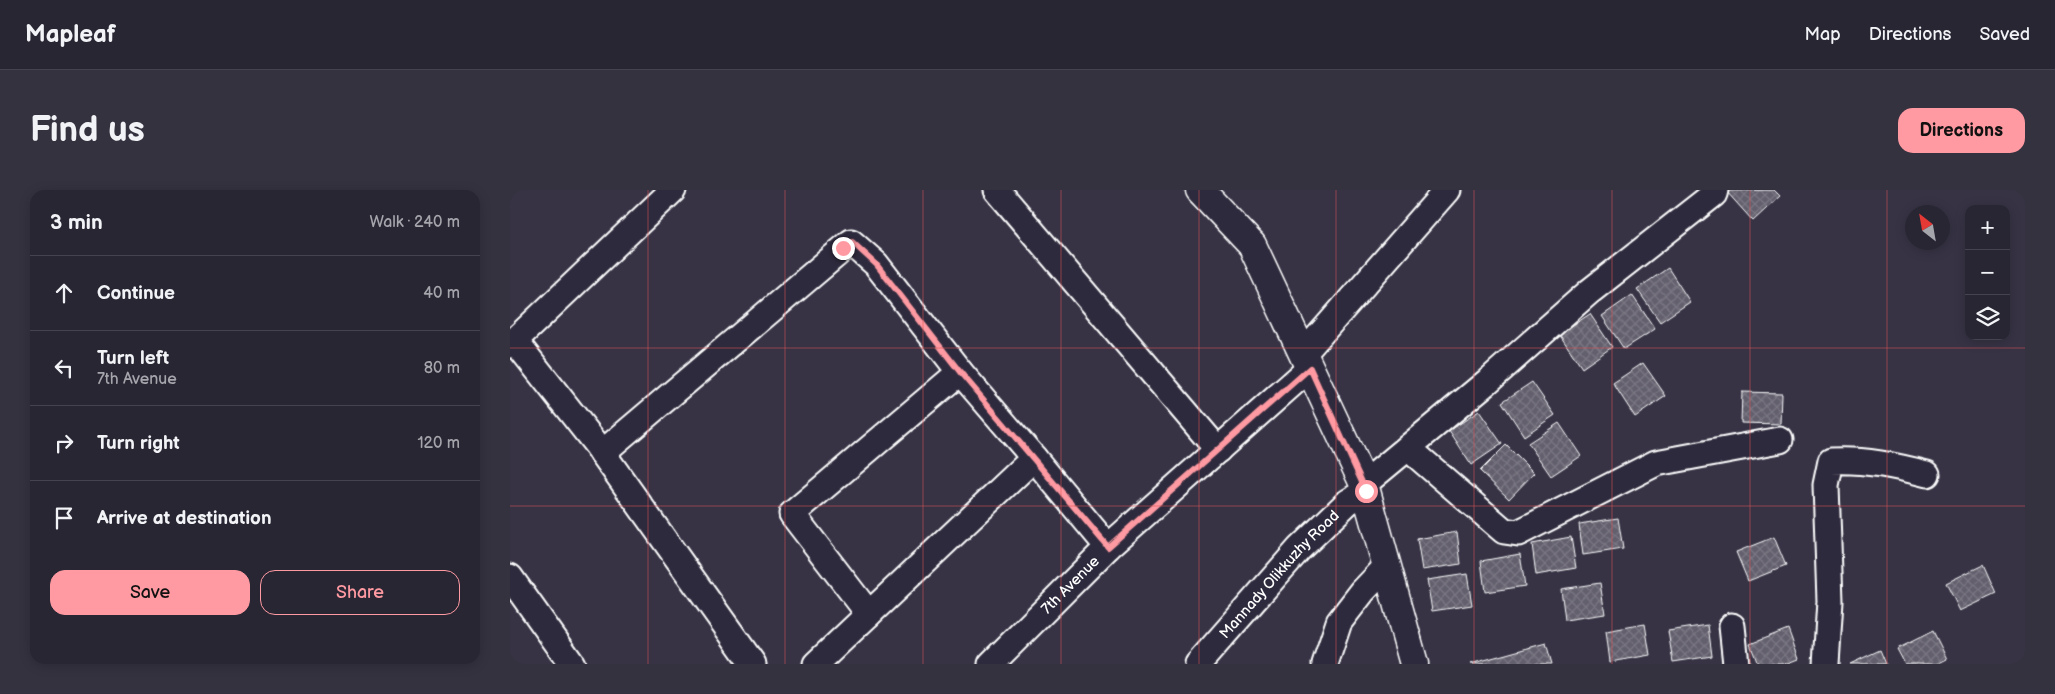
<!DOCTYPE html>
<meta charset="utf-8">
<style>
body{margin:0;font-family:"Balsamiq Sans",sans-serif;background:#353240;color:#f1f3f6}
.controls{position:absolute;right:15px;top:15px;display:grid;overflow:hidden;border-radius:10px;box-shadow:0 2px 12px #0003}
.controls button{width:45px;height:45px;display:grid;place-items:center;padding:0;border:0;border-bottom:1px solid #45434f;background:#292634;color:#f1f3f6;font:25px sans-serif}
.compass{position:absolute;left:1395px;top:15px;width:45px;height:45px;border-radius:50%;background:#292634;box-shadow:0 2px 12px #0003;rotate:329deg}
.stop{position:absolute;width:15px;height:15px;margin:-11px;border:4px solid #ff9aa2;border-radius:50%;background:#fff}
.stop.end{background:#ff9aa2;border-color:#fff;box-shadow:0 1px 5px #0008}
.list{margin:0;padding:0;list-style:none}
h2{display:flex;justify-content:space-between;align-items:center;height:65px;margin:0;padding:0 20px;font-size:21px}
h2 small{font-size:16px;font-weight:400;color:#a5a5ac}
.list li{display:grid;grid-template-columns:32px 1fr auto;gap:15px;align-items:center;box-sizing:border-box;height:75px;padding:0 20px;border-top:1px solid #45434f}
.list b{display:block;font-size:19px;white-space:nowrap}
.list p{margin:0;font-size:16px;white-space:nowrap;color:#a5a5ac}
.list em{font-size:16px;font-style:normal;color:#a5a5ac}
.actions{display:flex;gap:10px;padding:15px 20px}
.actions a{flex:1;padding:11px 0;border:1px solid #ff9aa2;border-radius:15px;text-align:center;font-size:18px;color:#ff9aa2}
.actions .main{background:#ff9aa2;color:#111}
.icon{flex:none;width:28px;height:28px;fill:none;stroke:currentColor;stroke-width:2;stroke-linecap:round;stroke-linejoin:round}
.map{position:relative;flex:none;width:1515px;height:474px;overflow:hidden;border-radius:15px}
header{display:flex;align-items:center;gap:30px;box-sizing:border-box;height:70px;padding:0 25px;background:#292634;border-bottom:1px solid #45434f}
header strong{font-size:24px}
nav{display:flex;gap:28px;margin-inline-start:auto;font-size:18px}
.intro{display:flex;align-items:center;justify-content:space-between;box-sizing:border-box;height:120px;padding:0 30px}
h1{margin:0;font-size:35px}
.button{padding:12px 22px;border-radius:15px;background:#ff9aa2;color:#111;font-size:18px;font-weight:700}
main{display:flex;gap:30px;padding:0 30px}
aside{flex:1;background:#292634;border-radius:15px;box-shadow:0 2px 12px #0003}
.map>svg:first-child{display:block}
.building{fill:url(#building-cross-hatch);stroke:#fff}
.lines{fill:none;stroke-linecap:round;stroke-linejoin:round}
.street-casing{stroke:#fff;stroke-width:29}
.secondary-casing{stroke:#fff;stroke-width:31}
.street{stroke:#2f2a3d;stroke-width:25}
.secondary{stroke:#2f2a3d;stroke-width:28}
.route{stroke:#ff9aa2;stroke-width:6}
.grid{fill:none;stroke:#de5353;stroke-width:1;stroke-opacity:0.55}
.labels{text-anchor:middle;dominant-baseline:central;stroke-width:4;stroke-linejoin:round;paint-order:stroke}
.street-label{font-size:15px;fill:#fff;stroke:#2f2a3d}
</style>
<header>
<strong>Mapleaf</strong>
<nav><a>Map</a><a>Directions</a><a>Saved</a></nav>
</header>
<div class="intro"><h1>Find us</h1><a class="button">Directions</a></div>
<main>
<aside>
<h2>3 min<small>Walk · 240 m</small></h2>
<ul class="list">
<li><svg class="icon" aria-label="ahead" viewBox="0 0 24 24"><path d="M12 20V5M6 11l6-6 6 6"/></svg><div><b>Continue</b></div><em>40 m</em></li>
<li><svg class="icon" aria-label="left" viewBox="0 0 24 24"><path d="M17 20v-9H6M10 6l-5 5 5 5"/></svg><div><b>Turn left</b><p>7th Avenue</p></div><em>80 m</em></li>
<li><svg class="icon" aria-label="right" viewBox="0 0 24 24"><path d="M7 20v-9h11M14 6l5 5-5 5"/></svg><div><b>Turn right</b></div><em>120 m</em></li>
<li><svg class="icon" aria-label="arrive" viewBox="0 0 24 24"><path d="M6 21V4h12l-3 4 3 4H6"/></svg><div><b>Arrive at destination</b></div></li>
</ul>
<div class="actions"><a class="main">Save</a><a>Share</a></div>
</aside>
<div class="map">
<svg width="1515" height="474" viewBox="0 0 1515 474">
<defs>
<pattern id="building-cross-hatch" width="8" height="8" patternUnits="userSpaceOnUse" patternTransform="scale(1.25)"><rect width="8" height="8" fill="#635f6d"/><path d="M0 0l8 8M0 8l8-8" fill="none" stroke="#7a7783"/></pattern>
</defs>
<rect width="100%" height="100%" fill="#373345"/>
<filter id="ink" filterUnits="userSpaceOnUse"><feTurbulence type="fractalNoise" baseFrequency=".02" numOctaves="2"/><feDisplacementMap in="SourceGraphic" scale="10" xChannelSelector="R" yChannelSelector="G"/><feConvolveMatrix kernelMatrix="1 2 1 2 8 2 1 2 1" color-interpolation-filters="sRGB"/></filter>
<g filter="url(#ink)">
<g class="building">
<path d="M1264 0 1270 6 1243 31 1216 1Z"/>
<path d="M1158 78 1180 112 1150 132 1127 99Z"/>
<path d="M1122 105 1145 139 1114 159 1092 126Z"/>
<path d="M1080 124 1102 157 1072 178 1049 144Z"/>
<path d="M1133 173 1156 206 1125 227 1103 193Z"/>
<path d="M1022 192 1045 225 1014 246 992 212Z"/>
<path d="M1232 202 1272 203 1271 234 1231 233Z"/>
<path d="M969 221 992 254 961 275 939 241Z"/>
<path d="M1049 233 1071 266 1041 286 1018 253Z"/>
<path d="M996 255 1024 283 999 309 970 281Z"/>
<path d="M1108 328 1113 359 1073 365 1069 334Z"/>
<path d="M947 342 951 374 912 380 907 349Z"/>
<path d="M1061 347 1066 378 1026 385 1022 354Z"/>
<path d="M1264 347 1276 376 1238 391 1226 362Z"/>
<path d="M1010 364 1015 396 975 402 971 371Z"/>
<path d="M1473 375 1486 404 1450 421 1436 393Z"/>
<path d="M957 384 962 415 922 421 917 390Z"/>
<path d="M1090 393 1095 424 1055 430 1051 399Z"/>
<path d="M1135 434 1140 465 1100 472 1096 441Z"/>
<path d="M1198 435 1202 466 1163 472 1158 441Z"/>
<path d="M1278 439 1289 469 1276 474H1248L1240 454Z"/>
<path d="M1423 441 1437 469 1427 474H1395L1387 459Z"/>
<path d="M1036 453 1042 474H960Z"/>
<path d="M1370 460 1376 474H1340Z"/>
</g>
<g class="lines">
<defs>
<g id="street">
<path d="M487 0 708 260"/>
<path d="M5 151 86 254 243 474"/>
<path d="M0 155 163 0"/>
<path d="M793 164 937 0"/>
<path d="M898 258 994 341 1008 343 1146 273 1270 250"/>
<path d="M92 263 341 52 366 74 450 182"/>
<path d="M854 294 977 192 1079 102 1204 4 1205 0"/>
<path d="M0 387 62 474"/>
<path d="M359 424 282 324 450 182 524 268"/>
<path d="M1222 436 1226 474"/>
<path d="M306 474 524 268 598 357"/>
<path id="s1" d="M481 474 598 357 800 178"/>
<path id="s2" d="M688 474 789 359 838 312 856 301"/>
<path d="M815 474 829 432 853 401 877 376"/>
<path d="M1316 474 1320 411 1316 295 1321 271C1354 269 1386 276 1417 284"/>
</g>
<path id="secondary" d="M690 0 742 55 854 294 904 474"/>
</defs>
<use href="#street" class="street-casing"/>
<use href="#secondary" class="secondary-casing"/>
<use href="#street" class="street"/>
<use href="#secondary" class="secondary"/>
</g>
</g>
<g class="lines" filter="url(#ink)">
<path class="route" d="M333 58 342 52 366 74 450 182 598 357 800 178 856 301"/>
</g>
<path class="grid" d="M138 0V474M275 0V474M413 0V474M551 0V474M689 0V474M826 0V474M964 0V474M1102 0V474M1240 0V474M1377 0V474M0 158H1515M0 316H1515"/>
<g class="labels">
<g class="street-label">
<text stroke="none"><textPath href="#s2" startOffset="121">Mannady Olikkuzhy Road</textPath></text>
<text stroke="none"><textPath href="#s1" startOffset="112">7th Avenue</textPath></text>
</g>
</g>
</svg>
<div class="controls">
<button>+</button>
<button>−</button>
<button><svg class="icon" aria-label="layers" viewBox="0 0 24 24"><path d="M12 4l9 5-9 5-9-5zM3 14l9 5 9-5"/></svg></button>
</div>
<svg class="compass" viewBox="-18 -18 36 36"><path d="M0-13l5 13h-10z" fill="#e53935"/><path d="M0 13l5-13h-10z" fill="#a5a5ac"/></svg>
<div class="stop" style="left:856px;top:301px"></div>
<div class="stop end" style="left:333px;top:58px"></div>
</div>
</main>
